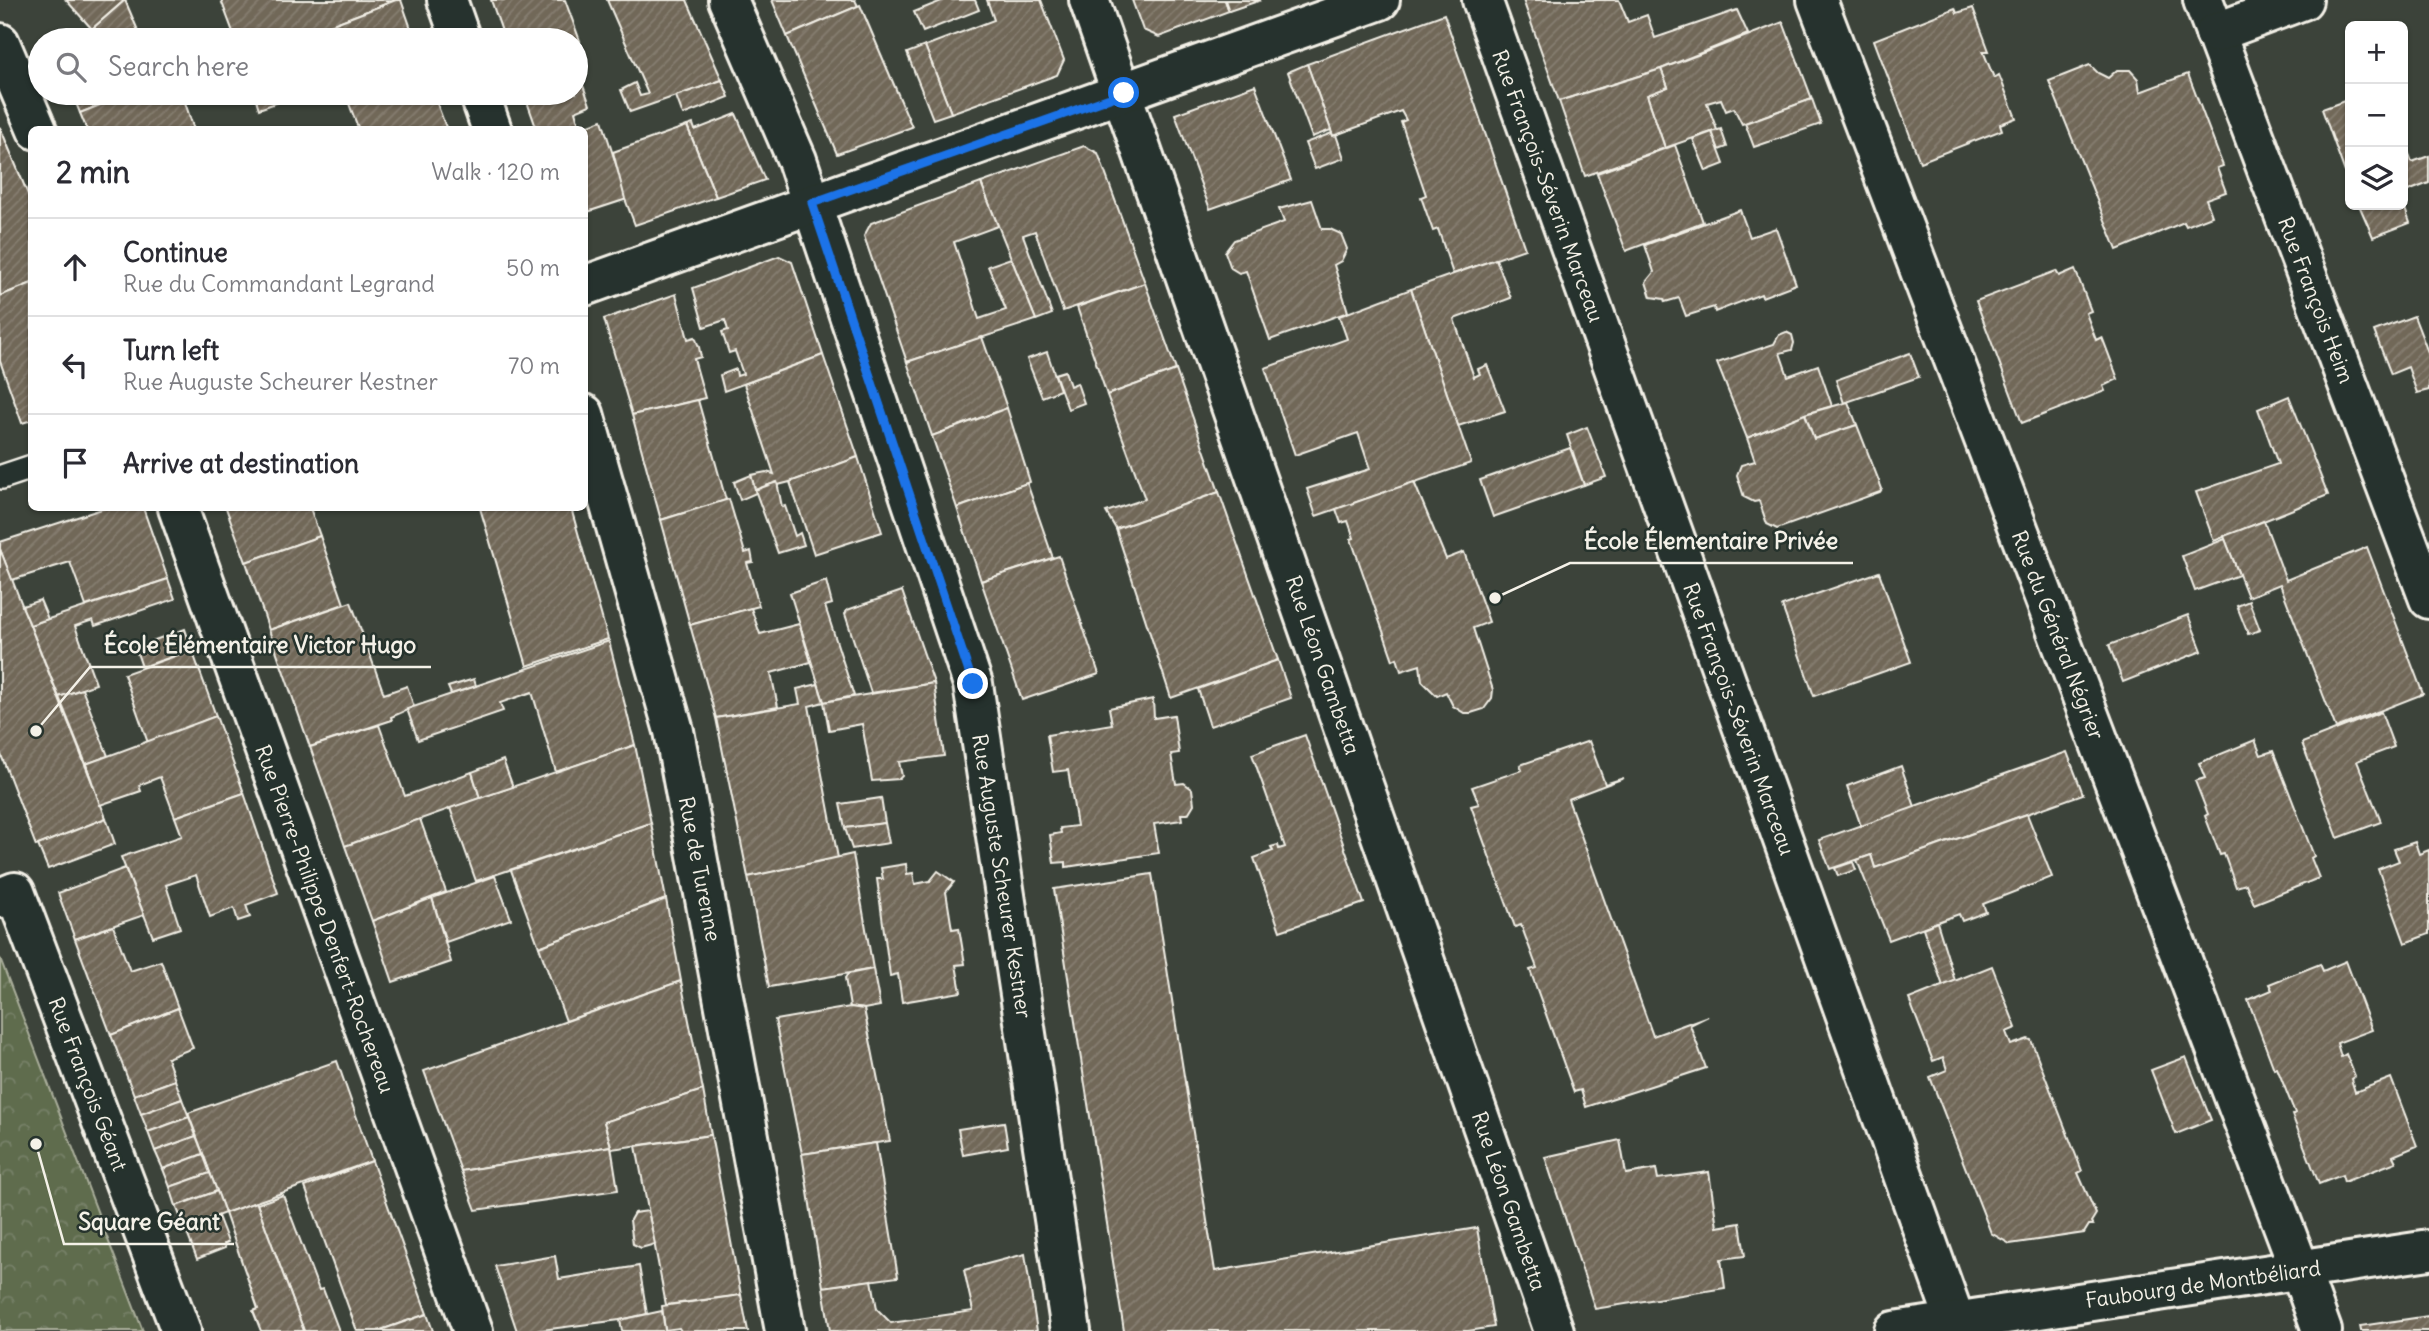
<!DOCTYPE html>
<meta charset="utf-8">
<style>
body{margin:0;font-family:Delius,sans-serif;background:#f7f7f7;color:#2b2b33}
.controls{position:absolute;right:21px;top:21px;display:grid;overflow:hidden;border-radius:10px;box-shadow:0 2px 5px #0004}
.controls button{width:63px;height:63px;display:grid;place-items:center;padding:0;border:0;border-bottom:2px solid #e1e1e2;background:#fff;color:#2b2b33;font:35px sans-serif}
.stop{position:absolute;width:21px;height:21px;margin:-16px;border:5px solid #1a73e8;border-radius:50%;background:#fff}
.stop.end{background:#1a73e8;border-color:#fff;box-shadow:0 2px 7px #0008}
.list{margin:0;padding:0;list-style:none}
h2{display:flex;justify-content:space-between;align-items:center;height:91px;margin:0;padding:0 28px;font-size:30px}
h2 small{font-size:23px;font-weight:400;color:#7c7c81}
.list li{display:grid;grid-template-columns:46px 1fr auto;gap:21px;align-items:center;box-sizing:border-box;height:98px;padding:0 28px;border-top:2px solid #e1e1e2}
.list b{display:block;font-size:26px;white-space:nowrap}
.list p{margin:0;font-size:23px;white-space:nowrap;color:#7c7c81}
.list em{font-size:23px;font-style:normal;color:#7c7c81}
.icon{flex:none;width:38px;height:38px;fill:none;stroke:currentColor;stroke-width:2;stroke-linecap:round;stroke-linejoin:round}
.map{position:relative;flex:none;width:2429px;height:1331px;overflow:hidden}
.search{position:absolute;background:#fff;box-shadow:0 2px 5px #0004;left:28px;top:28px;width:560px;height:77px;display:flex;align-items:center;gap:18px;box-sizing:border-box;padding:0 24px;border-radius:38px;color:#7c7c81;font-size:26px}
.panel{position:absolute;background:#fff;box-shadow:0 2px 5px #0004;left:28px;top:126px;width:560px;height:385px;border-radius:10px}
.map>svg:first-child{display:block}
.park{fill:url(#park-crowns);stroke:#aaae9b;stroke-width:2}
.building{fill:url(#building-hatch);stroke:#f4f1e8;stroke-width:2}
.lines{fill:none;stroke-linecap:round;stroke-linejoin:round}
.service-casing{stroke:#f4f1e8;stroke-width:28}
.minor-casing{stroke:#f4f1e8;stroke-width:44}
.tertiary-casing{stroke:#f4f1e8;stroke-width:44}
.secondary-casing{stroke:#f4f1e8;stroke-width:44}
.service{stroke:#26332d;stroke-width:23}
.minor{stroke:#26332d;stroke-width:38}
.tertiary{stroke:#26332d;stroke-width:38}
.secondary{stroke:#26332d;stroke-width:38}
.route{stroke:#1a73e8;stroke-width:9}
.labels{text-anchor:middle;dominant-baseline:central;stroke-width:5;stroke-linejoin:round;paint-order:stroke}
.street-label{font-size:21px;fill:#f4f1e8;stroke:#26332d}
.leader{fill:none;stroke:#f4f1e8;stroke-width:2.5}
.callout-dot{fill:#f4f1e8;stroke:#26332d;stroke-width:2.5}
.callout-label{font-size:23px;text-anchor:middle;font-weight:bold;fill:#f4f1e8;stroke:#26332d;stroke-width:5;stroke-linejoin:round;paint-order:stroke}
</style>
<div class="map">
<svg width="2429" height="1331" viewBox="0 0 2429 1331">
<defs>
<pattern id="park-crowns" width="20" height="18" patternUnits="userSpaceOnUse" patternTransform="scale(1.75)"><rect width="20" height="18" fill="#5f6c4e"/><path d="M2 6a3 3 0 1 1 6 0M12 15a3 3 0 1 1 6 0" fill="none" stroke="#778168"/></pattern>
<pattern id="building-hatch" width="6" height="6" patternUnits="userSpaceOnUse" patternTransform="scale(1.75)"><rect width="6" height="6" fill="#716859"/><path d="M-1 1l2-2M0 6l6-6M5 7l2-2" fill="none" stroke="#867e71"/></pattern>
</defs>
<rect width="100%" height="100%" fill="#3c433a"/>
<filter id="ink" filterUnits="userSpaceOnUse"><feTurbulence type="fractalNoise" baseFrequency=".0143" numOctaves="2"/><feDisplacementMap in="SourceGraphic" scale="14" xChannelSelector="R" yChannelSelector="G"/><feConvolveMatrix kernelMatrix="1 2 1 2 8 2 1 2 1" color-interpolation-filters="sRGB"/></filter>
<g filter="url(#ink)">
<path class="park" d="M0 958 143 1331H0Z"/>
<g class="building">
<path d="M66 0H125L92 29Z"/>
<path d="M125 0 142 40H80L92 29Z"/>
<path d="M221 0H396L291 40H236Z"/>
<path d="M396 0H401L415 40H291Z"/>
<path d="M491 0H565L580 41 505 40Z"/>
<path d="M607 0H687L722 80 630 112 621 90 635 83 640 96 648 94Z"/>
<path d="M772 0H855L858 6 787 36Z"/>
<path d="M944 0H975L979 10 923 32 914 12Z"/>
<path d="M987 0H1041L1064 60 1057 75 951 113 925 46 994 20Z"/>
<path d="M1132 0H1225L1229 11 1159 37 1143 30Z"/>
<path d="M1225 0H1261L1229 11Z"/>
<path d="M1523 0H1619L1628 22 1647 15 1655 38 1737 10 1748 34 1661 69 1559 101Z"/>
<path d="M860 5 912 127 837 154 787 36Z"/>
<path d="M1955 8 1957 13 1973 8 1989 51H1983L1994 78 1999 75 2016 118 2000 124 2002 130 1920 162 1874 40Z"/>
<path d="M1444 14 1525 249 1453 274 1438 229 1433 231 1421 197 1426 195 1401 122 1406 120 1401 111 1333 136 1307 64Z"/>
<path d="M1783 22 1812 99 1742 124 1734 108 1726 111 1721 99 1707 103 1717 130 1665 148 1647 95 1668 87 1661 69Z"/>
<path d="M925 46 951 113 933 119 907 53Z"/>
<path d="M1307 64 1331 130 1312 137 1288 72Z"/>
<path d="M2090 65 2098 73 2108 78 2117 70H2130L2138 79 2140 92 2188 74 2223 166 2217 168 2226 192 2206 199 2212 216 2186 226 2184 222 2117 250 2049 81Z"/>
<path d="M576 66 590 105 575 111 580 128 537 130 524 93H576Z"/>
<path d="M1661 69 1668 87 1647 95 1665 148 1585 176 1559 101Z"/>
<path d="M722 80 729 97 683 115 676 96Z"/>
<path d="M1255 85 1291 180 1210 209 1175 114Z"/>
<path d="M72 93H130L80 113Z"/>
<path d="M130 93H182L194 130H87L80 113Z"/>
<path d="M254 93H304L259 109Z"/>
<path d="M345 93H433L447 130H359Z"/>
<path d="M1812 99 1821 124 1754 147 1745 123Z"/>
<path d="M2350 99V186L2322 109Z"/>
<path d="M736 114 765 180 716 197 687 126 693 124 695 130Z"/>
<path d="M602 120 627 199 584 213V130H576Z"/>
<path d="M687 126 716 197 635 225 625 199 613 152Z"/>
<path d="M0 127 32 204V283L0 296Z"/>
<path d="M1721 129 1727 147 1719 150 1712 132Z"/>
<path d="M1712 132 1724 164 1706 171 1693 139Z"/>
<path d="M1332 133 1333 136 1336 135 1344 158 1315 169 1305 143Z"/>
<path d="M2403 138 2412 162 2429 156V183L2403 193Z"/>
<path d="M1675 145 1703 222 1626 251 1597 173Z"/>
<path d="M1084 146 1098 153 1145 283 1063 311 1035 231 1023 235 1052 314 1036 320 981 183Z"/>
<path d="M981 183 998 226 954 242 979 319 1006 310 988 266 1011 258 1036 320 907 362 864 236 871 223Z"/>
<path d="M1312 200 1322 229H1330L1341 234 1347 249 1341 261 1334 265 1348 312 1270 340 1246 271 1239 273 1231 268 1225 252 1234 240 1284 222 1279 209Z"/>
<path d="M2403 203 2410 223 2373 237 2359 205Z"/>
<path d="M1740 210 1750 237 1776 228 1796 284 1762 297 1761 294 1715 312 1714 307 1686 316 1679 298 1665 302 1664 299 1651 297 1646 282 1654 272 1645 245Z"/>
<path d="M779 256 792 262 823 355 724 391 720 375 736 369 737 376 743 374 735 351 729 353 722 332 728 330 725 320 704 327 693 288Z"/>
<path d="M1496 259 1511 298 1454 319 1474 377 1480 374 1478 369 1487 365 1505 411 1458 426 1411 289Z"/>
<path d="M2075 269 2091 311 2086 313 2096 340 2102 337 2118 379 2103 386 2105 391 2022 423 1976 301 2056 271 2059 276Z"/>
<path d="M32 283V420L22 423 0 361V296Z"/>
<path d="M1145 283 1176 370 1107 395 1077 307Z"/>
<path d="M1411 289 1471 463 1316 516 1307 489 1370 469 1358 433 1295 455 1265 368 1347 339 1339 316Z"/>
<path d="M676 294 688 339 695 337 699 347 701 357 694 359 705 398 632 415 604 319Z"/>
<path d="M2414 316 2429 355V390L2417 393 2408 367 2391 374 2374 331Z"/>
<path d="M1786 332 1792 335 1794 343 1792 350 1780 353 1788 376 1818 365 1832 406 1805 414 1747 438 1717 363 1774 344 1779 335Z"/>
<path d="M982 337 1007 408 932 436 907 362Z"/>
<path d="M1047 352 1060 390 1042 397 1027 359Z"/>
<path d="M1910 353 1919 377 1844 403 1836 380Z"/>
<path d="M823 355 858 457 790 482 778 485 777 482 755 490 751 475 766 472 774 474 744 384Z"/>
<path d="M1176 370 1219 492 1116 529 1106 512 1145 499 1107 395Z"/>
<path d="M1065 371 1070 386 1077 383 1084 403 1068 409 1055 374Z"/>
<path d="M2289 396 2328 495 2214 541 2196 492 2278 464 2258 409Z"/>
<path d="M698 400 726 500 661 520 632 415Z"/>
<path d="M1848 402 1857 425 1814 439 1805 414Z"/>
<path d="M1007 408 1030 482 957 508 932 436Z"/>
<path d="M1805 414 1814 439 1857 425 1882 489 1880 492 1777 529 1767 524 1759 501 1754 502 1744 497 1737 475 1741 465 1755 461 1747 438Z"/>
<path d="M1587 427 1606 477 1584 485 1567 435Z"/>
<path d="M1570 448 1584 485 1493 517 1480 480Z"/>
<path d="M858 457 882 532 814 554 790 482Z"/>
<path d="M751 475 756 493 740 500 734 482Z"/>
<path d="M777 482 782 507 785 506 795 536 800 533 804 545 778 553 755 490Z"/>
<path d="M1414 482 1446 559 1464 552 1489 622 1473 628 1493 690 1492 698 1484 709 1471 713H1464L1453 706 1446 692 1437 696 1422 681 1420 665 1401 671 1397 658 1393 660 1351 539 1354 538 1348 521 1341 523 1336 509Z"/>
<path d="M1027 483 1053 558 981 581 957 508Z"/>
<path d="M1219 492 1278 660 1171 698 1116 529Z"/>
<path d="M729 499 745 553 751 551 753 562 747 563 759 606 690 625 661 520Z"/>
<path d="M105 508H143L168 579 86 606 70 562 12 580 0 549V542Z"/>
<path d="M226 508H310L320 536 246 562Z"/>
<path d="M480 508H571L608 639 527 666Z"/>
<path d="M2264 521 2286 580 2367 547 2423 694 2336 728 2280 584 2248 597 2225 539 2224 536Z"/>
<path d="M320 536 344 604 269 630 246 562Z"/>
<path d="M2225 539 2239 575 2195 591 2182 556Z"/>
<path d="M0 549 106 818 36 846 0 752Z"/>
<path d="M1059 556 1099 674 1022 700 981 581Z"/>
<path d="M1879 572 1911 662 1814 696 1782 606Z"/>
<path d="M168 579 175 599 95 626 93 620 75 626 96 684 59 697 30 625Z"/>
<path d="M826 581 832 604 825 606 854 696 824 702 790 593Z"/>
<path d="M902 591 934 683 871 693 845 614 847 610Z"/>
<path d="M40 600 48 619 30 625 22 606Z"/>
<path d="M2249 601 2260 630 2248 634 2237 606Z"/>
<path d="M351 602 384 694 407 686 414 707 391 717 392 720 310 747 269 630Z"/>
<path d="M751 608 760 634 799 624 811 662 771 673 778 707 716 718 690 625Z"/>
<path d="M2188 615 2202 651 2123 682 2109 645Z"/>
<path d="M185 629 192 650 142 667 135 647Z"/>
<path d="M609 641 635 745 556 772 532 692 500 703 503 711 418 740 407 709Z"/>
<path d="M192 650 216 716 148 743 124 674Z"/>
<path d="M1278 660 1291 698 1210 726 1198 689Z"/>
<path d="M474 679 476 686 451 694 448 687Z"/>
<path d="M934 683 944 756 899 762 902 776 899 779 872 781 862 724 829 730 824 702Z"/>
<path d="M818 684 824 702 809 706 838 858 748 877 716 718 800 704 797 689Z"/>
<path d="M82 689 108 756 86 764 59 697Z"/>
<path d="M1153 699 1154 718 1174 715 1179 753 1171 754 1176 784 1184 783 1192 789 1194 804 1188 814H1181L1182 820 1154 824 1159 853 1066 867V862L1054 863 1050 835 1061 833 1060 828 1077 826 1068 770 1053 772 1047 735 1112 724 1109 708Z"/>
<path d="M2381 712 2394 747 2357 761 2381 822 2338 838 2302 743Z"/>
<path d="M216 716 244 793 175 817 160 777 139 785 141 791 100 805 86 764Z"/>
<path d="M379 725 405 796 472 772 480 798 345 846 310 747Z"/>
<path d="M1305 735 1364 903 1280 931 1254 858 1273 851 1271 847 1278 845 1279 849 1285 847 1252 754Z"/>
<path d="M2255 740 2261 755 2273 751 2314 856 2311 858 2319 878 2254 904 2246 884 2236 887 2224 854 2220 855 2205 816 2208 814 2195 781 2205 778 2199 763Z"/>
<path d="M1589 741 1605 784 1624 778 1568 799 1653 1036 1708 1016 1690 1025 1706 1068 1586 1107 1581 1090 1574 1092 1530 970 1537 968 1521 925 1515 927 1471 806 1479 804 1472 787 1522 770 1520 765Z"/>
<path d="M635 745 651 823 476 881 450 808Z"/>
<path d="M2067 752 2083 794 1875 868 1871 855 1830 869 1819 840Z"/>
<path d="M503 760 513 787 480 798 472 772Z"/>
<path d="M1901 766 1915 807 1861 826 1847 786Z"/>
<path d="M244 793 278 893 246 905 250 917 238 921 234 908 210 917 196 875 166 885 180 928 153 937 121 857 182 836 175 817Z"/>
<path d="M881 798 885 823 845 828 840 804Z"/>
<path d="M2027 814 2052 877 1983 904 1986 912 1962 921 1959 914 1889 940 1857 860 1871 855 1875 868Z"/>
<path d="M106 818 115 844 48 869 38 845Z"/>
<path d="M420 819 446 892 372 921 345 846Z"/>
<path d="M651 823 666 899 539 947 511 870Z"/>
<path d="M885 823 889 843 852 849 845 828Z"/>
<path d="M2415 842 2419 854 2429 850V934L2405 943 2378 869 2399 861 2394 849Z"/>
<path d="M853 854 873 969 769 987 748 877Z"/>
<path d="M1853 862 1856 870 1838 876 1835 868Z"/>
<path d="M906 864 907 874 913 873 915 884 930 881 938 871 954 882 946 892 952 929 959 928 965 964 956 965 961 992 902 1002 898 974 890 976 877 879H883L881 868Z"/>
<path d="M125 868 144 915 75 939 58 893Z"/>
<path d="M1152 874 1215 1271 1477 1228 1494 1327 1468 1331H1124L1054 889Z"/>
<path d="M495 876 511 919 446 942 432 898Z"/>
<path d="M432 898 451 962 393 982 372 921Z"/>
<path d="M666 899 681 981 566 1021 539 947Z"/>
<path d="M1937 922 1955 981 1943 986 1923 928Z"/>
<path d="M113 926 130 971 161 961 178 1008 111 1035 75 939Z"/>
<path d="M2346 961 2372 1030 2337 1043 2341 1057 2346 1054 2355 1076 2351 1079 2355 1092 2391 1078 2417 1146 2393 1156 2396 1162 2344 1182 2342 1175 2319 1184 2292 1115 2295 1113 2277 1068 2274 1069 2248 1000 2272 990 2269 984 2320 964 2323 971Z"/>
<path d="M1992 966 2016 1028 2006 1032 2011 1045 2028 1039 2031 1040 2082 1171 2078 1173 2096 1214 2091 1222 2093 1225H2089L2084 1233 2010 1244 1991 1233 1930 1077 1947 1070 1943 1057 1933 1061 1909 999Z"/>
<path d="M873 969 880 1006 864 1009 850 1007 845 978 848 974Z"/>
<path d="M681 981 703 1090 604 1122 611 1146 461 1171 424 1071Z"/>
<path d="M850 1007 864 1009 890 1141 802 1154 775 1020Z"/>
<path d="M178 1008 193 1048 167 1058 175 1080 134 1095 111 1035Z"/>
<path d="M2186 1057 2211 1120 2176 1134 2151 1070Z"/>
<path d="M337 1061 372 1161 225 1213 188 1113Z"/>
<path d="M175 1080 182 1099 141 1114 134 1095Z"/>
<path d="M703 1090 711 1135 612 1149 604 1122Z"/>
<path d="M182 1099 189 1117 148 1132 141 1114Z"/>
<path d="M189 1117 196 1136 155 1151 148 1132Z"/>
<path d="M1004 1122 1008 1147 963 1155 958 1129Z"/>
<path d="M711 1135 741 1295 666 1305 636 1146Z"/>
<path d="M196 1136 203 1154 163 1169 155 1151Z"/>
<path d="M1620 1140 1626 1174 1656 1169 1658 1179 1709 1172 1717 1227 1740 1223 1745 1256 1721 1259 1725 1288 1595 1309 1545 1157Z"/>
<path d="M876 1143 898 1277 823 1287 802 1154Z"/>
<path d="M611 1146 618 1190 476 1210 461 1171Z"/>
<path d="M203 1154 210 1173 170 1187 163 1169Z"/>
<path d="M372 1161 427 1314 378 1331H357L305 1187Z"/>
<path d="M210 1173 217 1191 176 1206 170 1187Z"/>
<path d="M217 1191 225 1213 185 1228 176 1206Z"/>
<path d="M283 1195 319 1290 323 1289 339 1331H304L257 1204Z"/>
<path d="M256 1202 257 1204 304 1331H261L253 1311 258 1309 225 1213Z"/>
<path d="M648 1211 655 1244 641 1248 633 1244 630 1220 634 1213Z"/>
<path d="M218 1216 228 1242 224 1244 225 1248 197 1259 185 1228Z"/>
<path d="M1025 1254 1037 1331H830L823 1287 872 1280 877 1309 891 1323 973 1311 964 1270Z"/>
<path d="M555 1256 559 1279 639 1266 647 1314 620 1320 534 1331H517L495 1266Z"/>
<path d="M741 1295 748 1331H681L679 1328 665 1330 662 1306Z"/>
<path d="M662 1311 665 1330 669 1331H622L620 1320Z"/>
<path d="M427 1314 433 1331H378Z"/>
<path d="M2429 1316V1331H2361L2360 1326Z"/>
</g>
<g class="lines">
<defs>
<path id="service" d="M2 477 32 467"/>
<g id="minor">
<path d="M447 0 461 40"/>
<path d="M728 0 797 160 973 684 1071 1331"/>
<path d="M1089 0 1554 1331"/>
<path d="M1482 0 1955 1320"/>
<path d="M1817 0 2300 1270"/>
<path d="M2203 0 2429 599"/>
<path d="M2215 33 2303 0"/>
<path d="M0 43 37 130"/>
<path d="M479 93 492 130"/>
<path d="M584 286 1380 0"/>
<path d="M584 414 674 731 785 1331"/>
<path d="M178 508 473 1331"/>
<path d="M0 898 15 892 181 1331"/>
</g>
<path id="tertiary" d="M2300 1270 2322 1331"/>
<path id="secondary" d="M1894 1331 2429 1250"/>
</defs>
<use href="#service" class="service-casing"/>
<use href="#minor" class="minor-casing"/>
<use href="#tertiary" class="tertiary-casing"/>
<use href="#secondary" class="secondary-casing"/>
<use href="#service" class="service"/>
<use href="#minor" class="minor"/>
<use href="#tertiary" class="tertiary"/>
<use href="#secondary" class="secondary"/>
</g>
</g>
<g class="lines" filter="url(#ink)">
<path class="route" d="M973 684 812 203 1124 93"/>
</g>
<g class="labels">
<g class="street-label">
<text transform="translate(1548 186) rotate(70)">Rue François-Séverin Marceau</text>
<text transform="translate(2316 300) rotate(69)">Rue François Heim</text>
<text transform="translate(2058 635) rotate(69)">Rue du Général Négrier</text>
<text transform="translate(1323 665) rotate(71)">Rue Léon Gambetta</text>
<text transform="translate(1739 719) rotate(70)">Rue François-Séverin Marceau</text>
<text transform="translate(700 869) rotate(79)">Rue de Turenne</text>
<text transform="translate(1002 876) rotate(81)">Rue Auguste Scheurer Kestner</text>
<text transform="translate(325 919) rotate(70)">Rue Pierre-Philippe Denfert-Rochereau</text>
<text transform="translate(88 1084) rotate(69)">Rue François Géant</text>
<text transform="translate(1509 1201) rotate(71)">Rue Léon Gambetta</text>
<text transform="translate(2203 1284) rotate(-8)">Faubourg de Montbéliard</text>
</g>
</g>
<path class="leader" d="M1495 598L1570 563H1853M36 731L90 667H431M36 1144L64 1244H234"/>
<g class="callout-dot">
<circle cx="1495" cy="598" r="7"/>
<circle cx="36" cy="731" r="7"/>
<circle cx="36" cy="1144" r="7"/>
</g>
<g class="callout-label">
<text x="1711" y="549">École Élementaire Privée</text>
<text x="260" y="653">École Élémentaire Victor Hugo</text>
<text x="149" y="1230">Square Géant</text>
</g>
</svg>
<div class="controls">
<button>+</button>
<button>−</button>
<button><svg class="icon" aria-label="layers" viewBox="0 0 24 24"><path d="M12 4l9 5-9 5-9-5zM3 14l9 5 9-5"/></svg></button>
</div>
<div class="stop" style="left:1124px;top:93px"></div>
<div class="stop end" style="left:973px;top:684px"></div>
<div class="search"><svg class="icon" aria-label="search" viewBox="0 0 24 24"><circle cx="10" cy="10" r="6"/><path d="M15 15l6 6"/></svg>Search here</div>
<section class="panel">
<h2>2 min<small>Walk · 120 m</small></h2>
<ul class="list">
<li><svg class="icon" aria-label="ahead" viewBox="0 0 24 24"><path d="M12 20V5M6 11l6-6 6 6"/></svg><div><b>Continue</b><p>Rue du Commandant Legrand</p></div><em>50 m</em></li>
<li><svg class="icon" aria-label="left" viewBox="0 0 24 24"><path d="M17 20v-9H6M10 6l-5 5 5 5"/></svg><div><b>Turn left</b><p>Rue Auguste Scheurer Kestner</p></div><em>70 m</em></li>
<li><svg class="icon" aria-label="arrive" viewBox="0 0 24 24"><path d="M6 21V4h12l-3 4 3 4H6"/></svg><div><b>Arrive at destination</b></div></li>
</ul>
</section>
</div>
